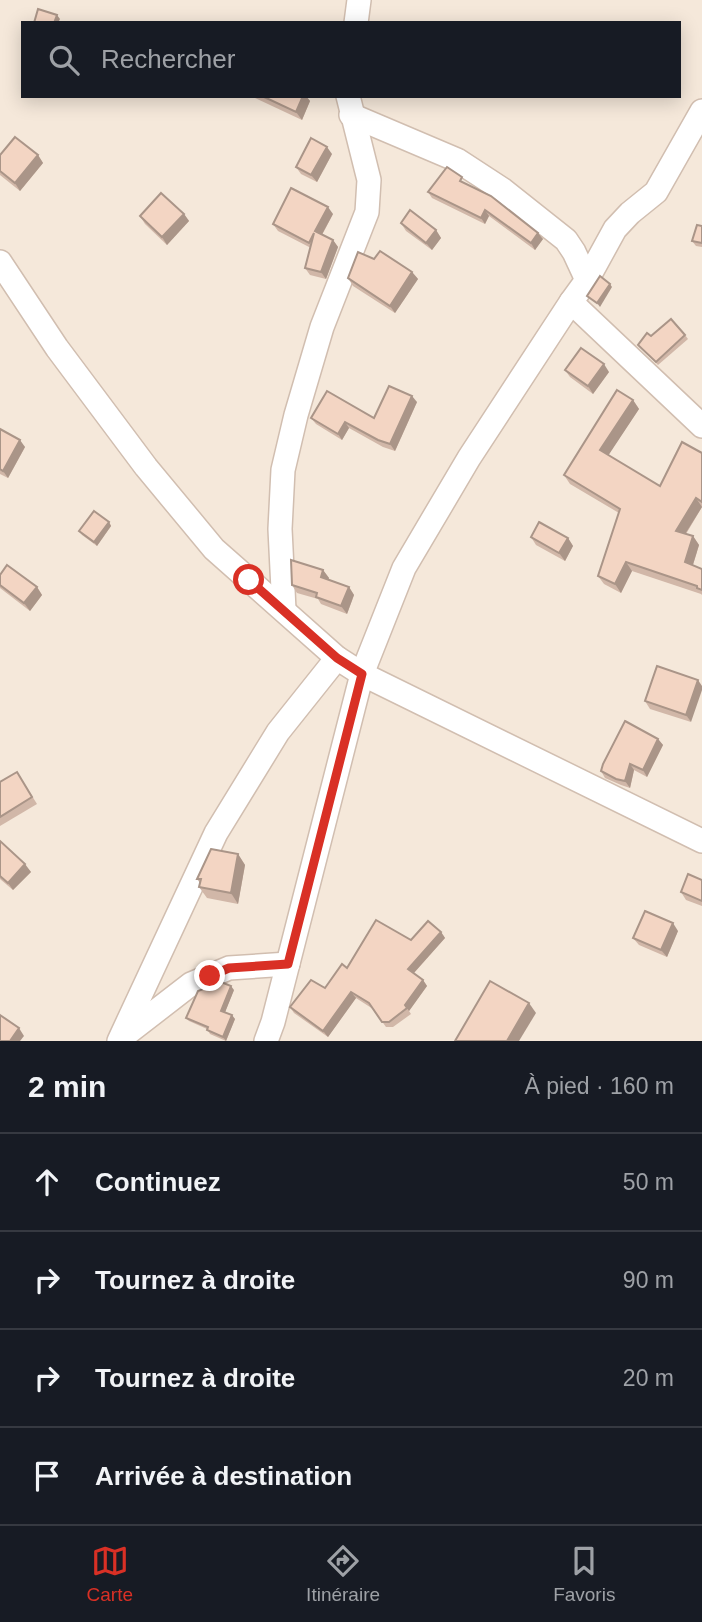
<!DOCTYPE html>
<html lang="fr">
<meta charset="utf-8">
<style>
body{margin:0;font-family:Helvetica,sans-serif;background:#20242c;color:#f1f3f6}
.stop{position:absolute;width:21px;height:21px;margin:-16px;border:5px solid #d93025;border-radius:50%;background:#fff}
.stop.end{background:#d93025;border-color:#fff;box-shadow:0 2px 7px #0008}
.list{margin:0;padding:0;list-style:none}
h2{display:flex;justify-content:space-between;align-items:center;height:91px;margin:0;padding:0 28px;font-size:30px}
h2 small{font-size:23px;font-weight:400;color:#9ea1a6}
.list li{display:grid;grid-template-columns:46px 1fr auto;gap:21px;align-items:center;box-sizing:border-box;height:98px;padding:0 28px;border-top:2px solid #363941}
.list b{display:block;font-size:26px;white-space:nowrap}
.list em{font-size:23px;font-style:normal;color:#9ea1a6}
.icon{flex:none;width:38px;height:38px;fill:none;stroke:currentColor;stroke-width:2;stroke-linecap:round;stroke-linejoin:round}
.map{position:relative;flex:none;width:702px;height:1041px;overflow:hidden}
.search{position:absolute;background:#171b24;box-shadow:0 4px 18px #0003;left:21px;right:21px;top:21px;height:77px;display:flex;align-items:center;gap:18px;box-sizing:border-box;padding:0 24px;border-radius:0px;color:#9ea1a6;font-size:26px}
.sheet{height:483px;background:#171b24}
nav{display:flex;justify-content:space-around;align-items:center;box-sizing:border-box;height:98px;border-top:2px solid #363941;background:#171b24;font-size:19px;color:#9ea1a6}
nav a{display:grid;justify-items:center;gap:4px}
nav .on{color:#d93025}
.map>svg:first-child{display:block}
.residential{fill:#f5e8da;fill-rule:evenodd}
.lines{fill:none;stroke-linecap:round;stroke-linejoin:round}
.minor-casing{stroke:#d1beb0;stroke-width:26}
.minor{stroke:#fff;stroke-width:23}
.wall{fill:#d1b7a8}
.shaded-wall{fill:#aa9588}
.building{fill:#f3d5c3;stroke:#aa9588;stroke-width:2}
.route{stroke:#d93025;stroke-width:9}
</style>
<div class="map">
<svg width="702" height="1041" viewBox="0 0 702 1041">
<rect width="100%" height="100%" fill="#fdf6ec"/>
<path class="residential" d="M0 0H702V1041H0ZM23 23H679V96H23Z"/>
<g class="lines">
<defs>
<g id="minor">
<path d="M356 23 359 0"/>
<path d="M702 111 656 192 630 213 615 229 587 280 571 302 702 426"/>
<path d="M351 115 457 160 503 190 566 240 574 252 587 280"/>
<path d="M0 262 57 348 146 467 214 549 337 658 362 674 702 841"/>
<path d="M284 610 280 529 283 470 296 415 322 327 367 212 369 180 348 96"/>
<path d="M125 1035 191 984 229 968 288 964"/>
<path d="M119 1041 216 833 278 732 337 658"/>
<path d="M266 1041 273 1022 362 674 404 568 469 458 571 302"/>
</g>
</defs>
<use href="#minor" class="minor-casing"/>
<use href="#minor" class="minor"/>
</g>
<g class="wall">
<path d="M251 96H306L310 101 302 120Z"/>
<path d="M332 154 317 182 301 174 296 167Z"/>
<path d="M0 155H38L43 163 20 191 0 175Z"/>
<path d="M467 183 466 184 543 239 535 250 489 216 485 224 432 198 428 192Z"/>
<path d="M184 214 189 221 167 245 145 224 140 216Z"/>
<path d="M333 214 322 235 333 240 338 247 326 279 310 275 305 268 311 248 278 231 273 224Z"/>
<path d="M401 223 436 230 441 238 432 250 406 231Z"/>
<path d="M702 226V247L696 246 692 241Z"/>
<path d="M374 259 412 272 418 279 395 313 353 286 348 278Z"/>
<path d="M685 335 688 339 658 365 638 345 651 336Z"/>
<path d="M565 370 609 372 593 394 570 377Z"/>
<path d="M633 400 639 409 608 455 660 486 702 453V507L686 534 693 536 699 545 693 565 702 569V595L701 594 632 571 621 593 604 584 598 576 619 513 570 484 564 475Z"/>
<path d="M417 402 395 451 383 447 349 428 342 440 316 424 311 418H374Z"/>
<path d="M0 429 25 447 8 478 0 474Z"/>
<path d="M109 522 111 526 97 546 82 535 79 531Z"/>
<path d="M531 537 568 538 573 546 565 561 536 545Z"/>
<path d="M323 570 329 578 328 579 349 587 354 595 347 614 321 604 318 599 297 593 292 585Z"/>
<path d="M0 575 37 587 42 595 30 611 0 588Z"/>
<path d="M657 666 691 722 650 709 645 701Z"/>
<path d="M658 739 663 745 647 777 634 770 630 788 621 785 605 778 601 771Z"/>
<path d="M17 772 37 804 0 826V782Z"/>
<path d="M0 841 31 872 13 890 0 879Z"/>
<path d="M238 854 245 865 238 904 207 898 199 887 200 883 197 879Z"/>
<path d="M702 880V906L686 900 681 892Z"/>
<path d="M678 931 667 957 639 945 633 938Z"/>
<path d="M441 932 445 938 414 973 423 980 427 986 409 1011 411 1014 393 1027H386L373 1009 356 998 328 1037 294 1013 290 1007 325 988 347 968 411 940Z"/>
<path d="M234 990 225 1012 235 1019 226 1041 210 1034 207 1029 189 1021 186 1018Z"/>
</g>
<g class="shaded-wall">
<path d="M57 15 60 19 58 23H54Z"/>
<path d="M303 96H306L310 101 302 120 296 112Z"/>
<path d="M327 147 332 154 317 182 311 175Z"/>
<path d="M38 155 43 163 20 191 15 183Z"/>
<path d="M328 207 333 214 320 238 315 231Z"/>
<path d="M485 210 489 216 485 224 481 218Z"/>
<path d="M184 214 189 221 167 245 162 237Z"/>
<path d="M436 230 441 238 432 250 426 243Z"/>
<path d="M538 233 543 239 535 250 531 243Z"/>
<path d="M333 240 338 247 326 279 321 272Z"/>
<path d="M412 272 418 279 395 313 390 306Z"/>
<path d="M610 284 612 287 600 307 597 303Z"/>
<path d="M604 364 609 372 593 394 588 386Z"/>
<path d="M412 396 417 402 395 451 390 444Z"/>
<path d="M633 400 639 409 606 459 600 450Z"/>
<path d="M345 422 349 428 342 440 338 434Z"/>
<path d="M20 440 25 447 8 478 3 471Z"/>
<path d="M696 498 702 507 682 539 676 531Z"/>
<path d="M109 522 111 526 97 546 94 542Z"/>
<path d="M693 536 699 545 691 571 685 562Z"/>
<path d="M568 538 573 546 565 561 559 553Z"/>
<path d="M626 562 632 571 621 593 615 584Z"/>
<path d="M323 570 329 578 327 584 321 577Z"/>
<path d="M37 587 42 595 30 611 24 603Z"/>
<path d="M349 587 354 595 347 614 341 606Z"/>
<path d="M698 680 702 686V690L691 722 686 715Z"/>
<path d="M658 739 663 745 647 777 643 770Z"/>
<path d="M630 764 634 770 630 788 625 781Z"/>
<path d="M238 854 245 865 238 904 231 893Z"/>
<path d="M25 864 31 872 13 890 8 883Z"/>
<path d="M673 923 678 931 667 957 661 950Z"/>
<path d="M441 932 445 938 412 975 408 969Z"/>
<path d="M423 980 427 986 409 1011 405 1005Z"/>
<path d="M231 986 234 990 224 1015 221 1011Z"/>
<path d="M351 992 356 998 328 1037 323 1031Z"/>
<path d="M529 1003 536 1013 519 1041H507Z"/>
<path d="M232 1015 235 1019 226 1041 223 1037Z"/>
<path d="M19 1028 24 1036 20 1041H10Z"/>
</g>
<g class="building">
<path d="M38 9 57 15 54 23H34Z"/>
<path d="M262 96H303L296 112Z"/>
<path d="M15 137 38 155 15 183 0 171V155Z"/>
<path d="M311 138 327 147 311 175 296 167Z"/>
<path d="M447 167 462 177 460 181 491 196 538 233 531 243 485 210 481 218 428 192Z"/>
<path d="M291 188 328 207 315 231 333 240 321 272 305 268 314 233 309 243 273 224Z"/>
<path d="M161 193 184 214 162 237 140 216Z"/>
<path d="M410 210 436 230 426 243 401 223Z"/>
<path d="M697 225 702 226V243L692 241Z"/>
<path d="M380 251 412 272 390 306 348 278 358 252 374 259Z"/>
<path d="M600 276 610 284 597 303 587 296Z"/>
<path d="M671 319 685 335 656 362 638 345 647 333 651 336Z"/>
<path d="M581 348 604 364 588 386 565 370Z"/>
<path d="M389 386 412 396 390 444 378 440 345 422 338 434 311 418 327 391 374 418Z"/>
<path d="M617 390 633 400 600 450 660 486 682 442 702 453V502L696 498 676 531 693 536 685 562 702 569V590L697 588V586L626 562 615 584 598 576 620 509 564 475Z"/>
<path d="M0 429 20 440 3 471 0 469Z"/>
<path d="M94 511 109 522 94 542 79 531Z"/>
<path d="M539 522 568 538 559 553 531 537Z"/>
<path d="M291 560 323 570 321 577 349 587 341 606 316 597 317 593 292 585Z"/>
<path d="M7 565 37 587 24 603 0 585V575Z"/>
<path d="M657 666 698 680 686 715 645 701Z"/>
<path d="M625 721 658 739 643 770 630 764 625 781 616 779 601 771 603 764Z"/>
<path d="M17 772 32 797 0 817V782Z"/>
<path d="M0 841 25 864 8 883 0 876Z"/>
<path d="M211 849 238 854 231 893 199 887 201 879H197Z"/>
<path d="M688 874 702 880V901L681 892Z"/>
<path d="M645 911 673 923 661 950 633 938Z"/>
<path d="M376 920 411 940 428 921 441 932 408 969 423 980 405 1005 407 1008 389 1022H382L369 1003 351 992 323 1031 290 1007 311 980 325 988 342 964 347 968Z"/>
<path d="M490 981 529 1003 507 1041H455Z"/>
<path d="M221 982 231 986 221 1011 232 1015 223 1037 207 1030 208 1027 186 1018 198 991Z"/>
<path d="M0 1015 19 1028 10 1041H0Z"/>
</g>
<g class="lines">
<path class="route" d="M210 976 229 968 288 964 362 674 337 658 249 580"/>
</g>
</svg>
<div class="stop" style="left:249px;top:580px"></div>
<div class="stop end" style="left:210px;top:976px"></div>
<div class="search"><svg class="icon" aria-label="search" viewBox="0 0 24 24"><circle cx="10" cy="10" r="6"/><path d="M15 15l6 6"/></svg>Rechercher</div>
</div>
<section class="sheet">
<h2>2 min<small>À pied · 160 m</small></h2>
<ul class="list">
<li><svg class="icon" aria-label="ahead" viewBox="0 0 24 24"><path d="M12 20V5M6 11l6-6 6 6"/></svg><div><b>Continuez</b></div><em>50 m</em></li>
<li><svg class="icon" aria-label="right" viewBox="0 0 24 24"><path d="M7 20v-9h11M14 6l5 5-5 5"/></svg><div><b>Tournez à droite</b></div><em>90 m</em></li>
<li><svg class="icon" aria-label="right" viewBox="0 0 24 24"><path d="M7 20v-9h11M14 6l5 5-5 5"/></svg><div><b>Tournez à droite</b></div><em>20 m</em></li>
<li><svg class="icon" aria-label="arrive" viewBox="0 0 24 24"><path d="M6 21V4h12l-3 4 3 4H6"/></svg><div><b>Arrivée à destination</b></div></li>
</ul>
</section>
<nav>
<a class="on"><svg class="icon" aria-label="map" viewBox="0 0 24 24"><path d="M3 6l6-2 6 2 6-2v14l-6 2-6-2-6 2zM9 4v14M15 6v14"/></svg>Carte</a>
<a><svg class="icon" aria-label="directions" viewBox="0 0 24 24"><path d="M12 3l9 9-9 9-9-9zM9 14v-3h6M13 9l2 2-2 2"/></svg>Itinéraire</a>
<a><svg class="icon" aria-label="saved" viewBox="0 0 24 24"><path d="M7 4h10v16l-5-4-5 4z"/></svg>Favoris</a>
</nav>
